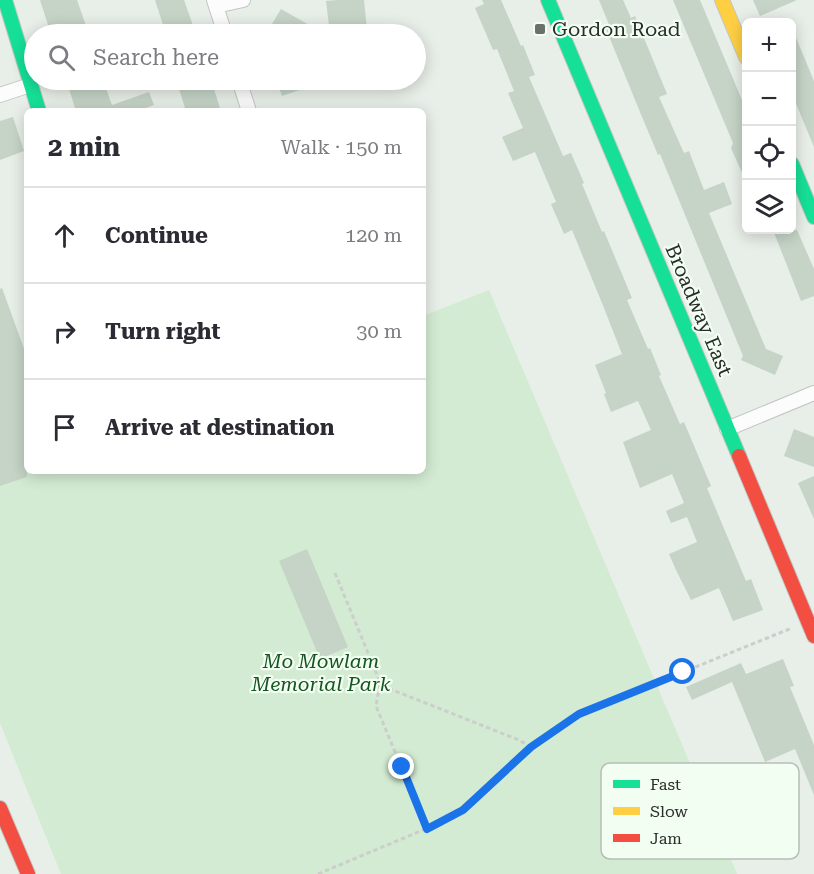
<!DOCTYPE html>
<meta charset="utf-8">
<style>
body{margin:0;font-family:"Roboto Serif",serif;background:#f2f2f3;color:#2b2b33}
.controls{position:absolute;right:18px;top:18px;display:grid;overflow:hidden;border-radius:9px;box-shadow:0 3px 15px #0003}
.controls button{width:54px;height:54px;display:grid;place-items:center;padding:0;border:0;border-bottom:2px solid #e1e1e2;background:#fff;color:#2b2b33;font:30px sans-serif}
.stop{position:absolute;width:18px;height:18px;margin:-14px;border:4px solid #1a73e8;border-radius:50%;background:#fff}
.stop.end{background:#1a73e8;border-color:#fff;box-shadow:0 2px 6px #0008}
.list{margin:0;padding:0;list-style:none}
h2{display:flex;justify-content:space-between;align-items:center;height:78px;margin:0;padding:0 24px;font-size:26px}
h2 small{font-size:20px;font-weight:400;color:#7c7c81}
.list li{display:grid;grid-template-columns:39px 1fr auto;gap:18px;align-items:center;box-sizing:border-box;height:96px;padding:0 24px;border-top:2px solid #e1e1e2}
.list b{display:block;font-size:22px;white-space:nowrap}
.list em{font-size:20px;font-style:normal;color:#7c7c81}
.icon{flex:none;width:33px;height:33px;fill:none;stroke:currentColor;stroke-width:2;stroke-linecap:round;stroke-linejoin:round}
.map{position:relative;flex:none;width:814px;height:874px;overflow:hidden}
.search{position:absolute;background:#fff;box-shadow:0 3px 15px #0003;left:24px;top:24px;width:402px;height:66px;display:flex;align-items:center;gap:15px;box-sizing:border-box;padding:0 21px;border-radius:33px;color:#7c7c81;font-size:22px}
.panel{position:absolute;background:#fff;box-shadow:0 3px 15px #0003;left:24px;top:108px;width:402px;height:366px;border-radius:9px}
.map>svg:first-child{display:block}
.green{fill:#d3ebd3}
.building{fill:#c5d4c6}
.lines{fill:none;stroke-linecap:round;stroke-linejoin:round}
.street-casing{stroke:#c2c6c2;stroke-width:16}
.fast-casing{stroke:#c2c6c2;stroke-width:16}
.slow-casing{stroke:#c2c6c2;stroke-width:16}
.jam-casing{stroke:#c2c6c2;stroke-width:16}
.path{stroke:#cccecc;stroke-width:3;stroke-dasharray:4.5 3;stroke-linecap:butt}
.street{stroke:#fcfcfc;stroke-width:14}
.fast{stroke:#16e098;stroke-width:14}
.slow{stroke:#ffcf43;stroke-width:14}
.jam{stroke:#f24e42;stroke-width:14}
.route{stroke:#1a73e8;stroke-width:8}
.poi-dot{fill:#6c706c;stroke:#f3fef3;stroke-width:2}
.labels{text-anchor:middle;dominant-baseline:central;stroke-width:4.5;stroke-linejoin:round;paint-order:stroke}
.poi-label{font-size:20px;fill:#292c29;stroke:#f3fef3;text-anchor:start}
.street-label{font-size:20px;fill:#292c29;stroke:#f3fef3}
.park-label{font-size:20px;font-style:italic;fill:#15551e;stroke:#f3fef3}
.key{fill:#f3fef3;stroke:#b6bfb6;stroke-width:1.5}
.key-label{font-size:16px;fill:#292c29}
</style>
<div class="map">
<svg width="814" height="874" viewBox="0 0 814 874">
<rect width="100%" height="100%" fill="#e8eee8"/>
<path class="green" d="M489 290 737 874H61L0 723V485L36 471H423V316Z"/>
<g class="building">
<path d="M40 0H77L89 34H51Z"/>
<path d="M155 0H184L196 34H166Z"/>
<path d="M338 0H364L367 30 330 34 326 1Z"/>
<path d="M482 0H501L521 46 523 45 535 75 529 77 563 156 571 153 584 183 582 184 602 232 604 231 632 298 627 300 648 349 650 348 661 375 659 376 680 424 684 422 711 486 707 488 746 581 751 579 763 610 733 621 719 588 691 600 676 570 669 554 697 542 687 517 671 523 666 511 684 503 672 474 640 488 634 472 623 442 651 430 638 401 611 412 604 394 606 393 595 365 622 354 604 308 572 230 564 234 551 204 556 202 535 152 513 161 502 137 523 128 508 93 514 91 497 49 493 50 475 8 484 4Z"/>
<path d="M599 0H623L631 18 635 16 667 94 659 97 684 153 689 151 704 190 724 182 732 204 709 213 766 349 783 356 775 375 741 360 743 356 660 154 658 155 640 112 606 29 610 27Z"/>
<path d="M673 0H700L747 112V184L731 148 733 143Z"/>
<path d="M753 0H797L760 16Z"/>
<path d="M281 9 325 34H266Z"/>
<path d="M792 28 814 81V147L792 94Z"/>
<path d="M87 80H103L112 105 149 92 154 105 137 111H76L68 86Z"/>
<path d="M211 80 221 111H186L179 89Z"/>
<path d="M276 80H323V82L282 96Z"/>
<path d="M13 117 24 151 0 160V121Z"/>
<path d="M773 230H797L814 269V296L801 301Z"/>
<path d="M2 288 27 357V477L0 486V289Z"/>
<path d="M794 429 814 437V467L784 456Z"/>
<path d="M814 476V519L798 483Z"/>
<path d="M307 549 348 647 320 659 279 561Z"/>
<path d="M783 659 794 686 790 687 814 745V795L795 749 765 762 732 682 692 700 686 687 741 663 746 674Z"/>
</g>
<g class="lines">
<defs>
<g id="street">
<path d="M214 0 225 34"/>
<path d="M216 6 243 0"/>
<path d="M239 80 249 111"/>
<path d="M0 95 30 85"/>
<path d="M727 429 814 393"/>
</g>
<g id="fast">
<path d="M5 0 39 111"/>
<path d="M548 0 739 456"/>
<path d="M792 164 814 217"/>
</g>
<path id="slow" d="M722 0 746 57"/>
<g id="jam">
<path d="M739 456 814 636"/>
<path d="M0 808 28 874"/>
</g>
</defs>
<use href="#street" class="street-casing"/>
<use href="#fast" class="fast-casing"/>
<use href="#slow" class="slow-casing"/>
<use href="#jam" class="jam-casing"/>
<g class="path">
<path d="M335 573 378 677 380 691"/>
<path d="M427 829 376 706 378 694 380 691 390 689 519 740 531 747"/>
<path d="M318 874 447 820 463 810 531 747 579 714 792 628"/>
</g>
<use href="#street" class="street"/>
<use href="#fast" class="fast"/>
<use href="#slow" class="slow"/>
<use href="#jam" class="jam"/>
</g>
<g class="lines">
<path class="route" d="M402 767 427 829 463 810 531 747 579 714 683 672"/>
</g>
<rect class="poi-dot" x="534" y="23" width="12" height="12" rx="3"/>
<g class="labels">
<g class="poi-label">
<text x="552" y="29">Gordon Road</text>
</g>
<g class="street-label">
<text transform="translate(699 310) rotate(67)">Broadway East</text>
</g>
<g class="park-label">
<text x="321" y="661">Mo Mowlam<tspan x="321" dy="23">Memorial Park</tspan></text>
</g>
</g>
<rect x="601" y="763" width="198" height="96" rx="9" class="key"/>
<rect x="613" y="780" width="27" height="8" fill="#16e098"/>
<rect x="613" y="807" width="27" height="8" fill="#ffcf43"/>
<rect x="613" y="834" width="27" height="8" fill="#f24e42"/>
<g class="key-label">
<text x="650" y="790">Fast</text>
<text x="650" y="817">Slow</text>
<text x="650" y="844">Jam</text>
</g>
</svg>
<div class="controls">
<button>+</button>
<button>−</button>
<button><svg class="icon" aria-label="locate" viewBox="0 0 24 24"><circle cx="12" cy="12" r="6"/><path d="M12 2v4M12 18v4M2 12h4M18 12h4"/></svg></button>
<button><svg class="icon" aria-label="layers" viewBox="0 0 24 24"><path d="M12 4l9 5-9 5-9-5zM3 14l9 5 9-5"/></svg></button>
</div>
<div class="stop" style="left:683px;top:672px"></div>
<div class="stop end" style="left:402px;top:767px"></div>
<div class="search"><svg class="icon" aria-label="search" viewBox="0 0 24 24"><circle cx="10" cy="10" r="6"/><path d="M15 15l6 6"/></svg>Search here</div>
<section class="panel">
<h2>2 min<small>Walk · 150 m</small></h2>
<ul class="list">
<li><svg class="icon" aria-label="ahead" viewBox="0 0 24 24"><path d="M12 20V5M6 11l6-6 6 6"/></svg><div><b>Continue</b></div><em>120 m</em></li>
<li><svg class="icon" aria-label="right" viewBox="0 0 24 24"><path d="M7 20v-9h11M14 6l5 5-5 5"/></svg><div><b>Turn right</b></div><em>30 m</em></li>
<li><svg class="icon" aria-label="arrive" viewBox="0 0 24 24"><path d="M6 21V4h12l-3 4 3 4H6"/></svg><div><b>Arrive at destination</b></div></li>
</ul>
</section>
</div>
